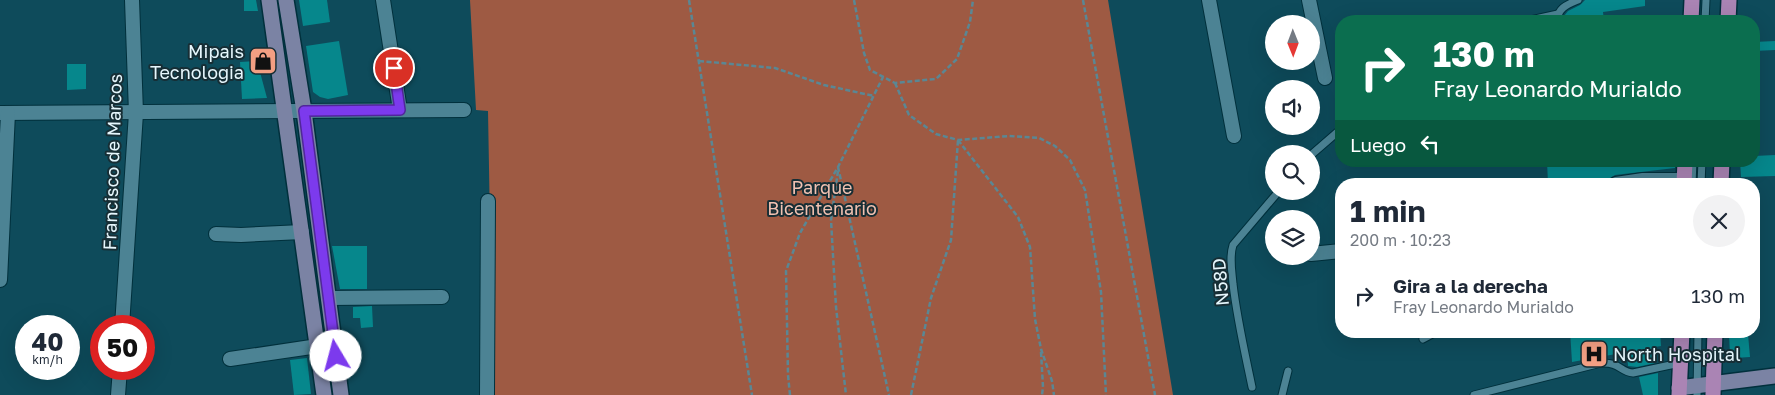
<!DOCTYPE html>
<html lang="es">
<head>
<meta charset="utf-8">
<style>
	:root { --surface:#fff; --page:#f2f2f3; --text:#1f2937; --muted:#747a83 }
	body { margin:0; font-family:"Golos Text",sans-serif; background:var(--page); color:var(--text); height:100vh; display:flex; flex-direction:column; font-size:19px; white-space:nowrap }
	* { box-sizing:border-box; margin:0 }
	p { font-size:16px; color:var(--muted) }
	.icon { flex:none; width:28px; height:28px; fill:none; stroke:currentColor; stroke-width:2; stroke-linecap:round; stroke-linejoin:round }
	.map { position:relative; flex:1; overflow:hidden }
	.panel { position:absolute; left:1335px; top:178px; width:425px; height:160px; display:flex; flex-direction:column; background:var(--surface); border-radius:20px; box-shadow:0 5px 20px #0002 }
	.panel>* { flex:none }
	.top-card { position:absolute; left:1335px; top:15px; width:425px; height:152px; border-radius:20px; box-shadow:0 5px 20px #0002; background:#0b6e4f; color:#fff; overflow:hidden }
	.needle { width:32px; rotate:179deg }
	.tools { position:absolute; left:1265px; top:15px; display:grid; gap:10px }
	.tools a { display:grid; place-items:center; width:55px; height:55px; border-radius:50%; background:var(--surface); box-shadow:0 5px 20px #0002; font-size:25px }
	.speed { position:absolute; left:15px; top:315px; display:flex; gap:10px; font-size:25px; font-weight:700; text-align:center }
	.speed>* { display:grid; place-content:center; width:65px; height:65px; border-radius:50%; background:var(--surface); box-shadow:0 5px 20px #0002; line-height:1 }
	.speed small { font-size:12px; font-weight:400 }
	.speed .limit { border:8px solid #d22; background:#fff; color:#111 }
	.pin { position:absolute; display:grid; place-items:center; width:42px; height:42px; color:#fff; margin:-21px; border:2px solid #fff; border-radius:50%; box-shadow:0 1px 5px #0007 }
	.me { position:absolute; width:55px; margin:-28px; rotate:352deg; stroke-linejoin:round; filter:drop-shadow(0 0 4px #0008) }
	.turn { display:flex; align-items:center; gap:18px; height:105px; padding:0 15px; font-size:22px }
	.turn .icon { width:65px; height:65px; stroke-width:2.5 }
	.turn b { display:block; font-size:35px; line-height:42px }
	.then { display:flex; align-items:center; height:48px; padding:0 15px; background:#0003; gap:10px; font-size:19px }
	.round { display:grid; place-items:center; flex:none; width:52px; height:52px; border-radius:26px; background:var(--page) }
	.head { display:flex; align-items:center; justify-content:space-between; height:85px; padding:0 15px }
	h1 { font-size:30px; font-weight:700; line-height:38px }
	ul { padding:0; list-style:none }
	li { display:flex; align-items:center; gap:15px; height:65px; padding:0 15px }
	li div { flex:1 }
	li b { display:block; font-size:19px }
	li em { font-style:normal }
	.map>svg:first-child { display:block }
	.green { fill:#9e5a43 }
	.building { fill:#06878c }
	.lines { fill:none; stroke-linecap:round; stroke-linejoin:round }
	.service-casing { stroke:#01303c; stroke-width:9 }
	.minor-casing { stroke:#01303c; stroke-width:16 }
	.secondary-casing { stroke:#01303c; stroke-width:18 }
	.primary-casing { stroke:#01303c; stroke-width:18 }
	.path { stroke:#5a8794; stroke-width:2.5; stroke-dasharray:5 2.5; stroke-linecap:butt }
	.service { stroke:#4c8394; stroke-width:7 }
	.minor { stroke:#4c8394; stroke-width:14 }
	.secondary { stroke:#7b83a4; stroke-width:15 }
	.primary { stroke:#aa84b4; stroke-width:15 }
	.route-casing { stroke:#51269a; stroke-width:12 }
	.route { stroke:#7c3aed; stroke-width:9 }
	.labels { text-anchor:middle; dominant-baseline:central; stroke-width:4; stroke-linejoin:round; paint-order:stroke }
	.poi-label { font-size:18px; fill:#e6f7fd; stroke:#172e35; text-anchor:end }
	.street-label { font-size:18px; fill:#e6f7fd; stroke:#172e35 }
	.park-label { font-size:18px; fill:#f1c1b1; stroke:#172e35 }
</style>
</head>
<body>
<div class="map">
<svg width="1775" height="395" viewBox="0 0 1775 395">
	<rect width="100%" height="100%" fill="#0e4b5b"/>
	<path class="green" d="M470,0H1108L1173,395H493L488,111L476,110Z"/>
	<g class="building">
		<path d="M244,0H256L258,11H244Z"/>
		<path d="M299,0H327L330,22L303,26Z"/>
		<path d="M1585,0H1645V6L1603,12L1604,21H1562L1564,16L1568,11L1580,5Z"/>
		<path d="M339,41L348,95L328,99L320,97L313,92L306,46Z"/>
		<path d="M1775,41V50L1754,51V42Z"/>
		<path d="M257,61L267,98L242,99L240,62Z"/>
		<path d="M67,64H86V89L67,90Z"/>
		<path d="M1775,155V176L1741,177L1740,161H1754V156Z"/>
		<path d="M1547,161H1676L1675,168L1615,175L1610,178L1575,184H1548Z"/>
		<path d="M332,246H367V289H340Z"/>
		<path d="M372,306L373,327L361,328L360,318H353V307Z"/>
		<path d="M1570,331H1660L1661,346L1655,347V363L1637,367L1628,366L1627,352L1572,362Z"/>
		<path d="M1748,334L1750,357L1735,358L1730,355L1729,335Z"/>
		<path d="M307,358L311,394L294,395L290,360Z"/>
		<path d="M1658,373V395H1643L1639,377Z"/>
	</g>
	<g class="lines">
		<g class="service-casing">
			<g id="service">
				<path d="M1526,21L1558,14"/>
				<path d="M1557,21C1558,8 1566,5 1578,0"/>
				<path d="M1705,21L1706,0"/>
				<path d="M1311,155L1341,129"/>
				<path d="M1692,184L1693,161"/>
				<path d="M1701,184L1702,161"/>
				<path d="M1423,339L1438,331"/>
				<path d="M1252,387C1245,353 1237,319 1233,284C1232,271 1229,258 1233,245L1279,191"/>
				<path d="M1282,395L1288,371"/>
				<path d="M1474,395L1601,363C1620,362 1620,372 1633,373L1680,363"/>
				<path d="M1697,395L1698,331"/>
			</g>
		</g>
		<g class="minor-casing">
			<g id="minor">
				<path d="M383,0L400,110"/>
				<path d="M1209,0L1234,136"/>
				<path d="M1309,0L1325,78"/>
				<path d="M0,113L464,110"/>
				<path d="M1616,184L1643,180H1684"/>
				<path d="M216,234L241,235L302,232"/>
				<path d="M1311,254L1341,251"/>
				<path d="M0,280L8,113"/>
				<path d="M328,298L442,297"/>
				<path d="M122,326L136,113L132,0"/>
				<path d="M230,359L318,346"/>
				<path d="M118,395L120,369"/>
				<path d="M487,395L488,201"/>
			</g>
		</g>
		<g class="secondary-casing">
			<g id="secondary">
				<path d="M269,0L324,395"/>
				<path d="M286,0L304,111L341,395"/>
				<path d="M1679,388L1775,376"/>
			</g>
		</g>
		<g class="primary-casing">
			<g id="primary">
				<path d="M1691,21L1692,0"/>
				<path d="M1728,21L1729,0"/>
				<path d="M1684,184L1685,161"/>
				<path d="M1721,184L1722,161"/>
				<path d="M1679,395L1682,331"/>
				<path d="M1713,395L1715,331"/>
			</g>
		</g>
		<g class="path">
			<path d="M689,0L752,395"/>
			<path d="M854,0L864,53L870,70L895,83L936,79L957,59L970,22L973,0"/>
			<path d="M1083,0L1155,395"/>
			<path d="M699,61L775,68L824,85L874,96"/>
			<path d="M895,83L909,115L936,134L958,140L1009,136L1039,138L1055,146L1070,160L1085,190L1101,292L1106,395"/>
			<path d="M958,140L1018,217L1030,247L1035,319L1041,349L1052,381L1054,395"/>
			<path d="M838,167L889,395"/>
			<path d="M838,171L831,220L836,307L846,395"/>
			<path d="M1041,352L1043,387L1042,395"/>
			<path d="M790,395L788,375L786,271L800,233L838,167L883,77"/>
			<path d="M911,395L931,298L951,240L958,140"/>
		</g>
		<use href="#service" class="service"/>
		<use href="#minor" class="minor"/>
		<use href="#secondary" class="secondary"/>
		<use href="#primary" class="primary"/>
	</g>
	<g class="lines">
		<g class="route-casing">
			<path id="route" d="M336,356L304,111L400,110L394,68"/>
		</g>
		<use href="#route" class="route"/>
	</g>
	<defs>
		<g id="shop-square" transform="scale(1.4375)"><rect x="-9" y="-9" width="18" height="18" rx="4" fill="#f39f83" stroke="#172e35"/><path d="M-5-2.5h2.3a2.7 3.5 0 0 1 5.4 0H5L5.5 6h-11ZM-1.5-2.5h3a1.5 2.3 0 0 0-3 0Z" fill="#111"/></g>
		<g id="hospital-square" transform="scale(1.4375)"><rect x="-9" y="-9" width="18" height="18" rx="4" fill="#f39f83" stroke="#172e35"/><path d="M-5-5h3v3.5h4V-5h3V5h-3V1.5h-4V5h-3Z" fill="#111"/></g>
	</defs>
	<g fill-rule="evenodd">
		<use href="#shop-square" x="263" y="61"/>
		<use href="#hospital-square" x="1594" y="354"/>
	</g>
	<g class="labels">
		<g class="poi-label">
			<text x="244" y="51">Mipais<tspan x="244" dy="21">Tecnologia</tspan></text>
			<text x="1613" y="354" text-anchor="start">North Hospital</text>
		</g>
		<g class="street-label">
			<text transform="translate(112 162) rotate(-88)">Francisco de Marcos</text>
			<text transform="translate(1220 282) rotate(-95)">N58D</text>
		</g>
		<g class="park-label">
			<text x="822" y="187">Parque<tspan x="822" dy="21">Bicentenario</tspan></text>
		</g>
	</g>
</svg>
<div class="tools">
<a><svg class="needle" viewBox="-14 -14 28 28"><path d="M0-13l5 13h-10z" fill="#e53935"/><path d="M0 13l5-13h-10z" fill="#747a83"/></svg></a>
<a><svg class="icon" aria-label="sound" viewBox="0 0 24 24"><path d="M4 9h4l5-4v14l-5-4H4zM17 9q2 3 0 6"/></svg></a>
<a><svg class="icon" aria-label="search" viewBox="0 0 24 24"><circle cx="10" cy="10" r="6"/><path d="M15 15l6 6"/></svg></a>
<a><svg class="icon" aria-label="layers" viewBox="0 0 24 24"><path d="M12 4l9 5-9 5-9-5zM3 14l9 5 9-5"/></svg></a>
</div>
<div class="speed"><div>40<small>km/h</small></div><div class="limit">50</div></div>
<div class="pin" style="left:394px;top:68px;background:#d93025"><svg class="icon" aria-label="arrive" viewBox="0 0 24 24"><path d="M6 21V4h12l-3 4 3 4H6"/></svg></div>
<svg class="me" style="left:336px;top:356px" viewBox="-20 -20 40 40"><circle r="19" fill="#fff"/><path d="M0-13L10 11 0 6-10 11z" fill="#7c3aed"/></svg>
<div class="top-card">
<div class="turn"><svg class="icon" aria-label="right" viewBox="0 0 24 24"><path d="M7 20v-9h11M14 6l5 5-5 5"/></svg><div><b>130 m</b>Fray Leonardo Murialdo</div></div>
<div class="then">Luego<svg class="icon" aria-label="left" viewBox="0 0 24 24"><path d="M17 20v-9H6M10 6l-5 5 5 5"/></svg></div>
</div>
<section class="panel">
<div class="head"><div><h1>1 min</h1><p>200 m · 10:23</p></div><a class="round"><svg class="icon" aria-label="close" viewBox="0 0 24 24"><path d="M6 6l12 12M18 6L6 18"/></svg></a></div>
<ul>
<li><svg class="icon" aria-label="right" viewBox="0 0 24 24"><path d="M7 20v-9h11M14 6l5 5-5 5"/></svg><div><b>Gira a la derecha</b><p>Fray Leonardo Murialdo</p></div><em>130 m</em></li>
</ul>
</section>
</div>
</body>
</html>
